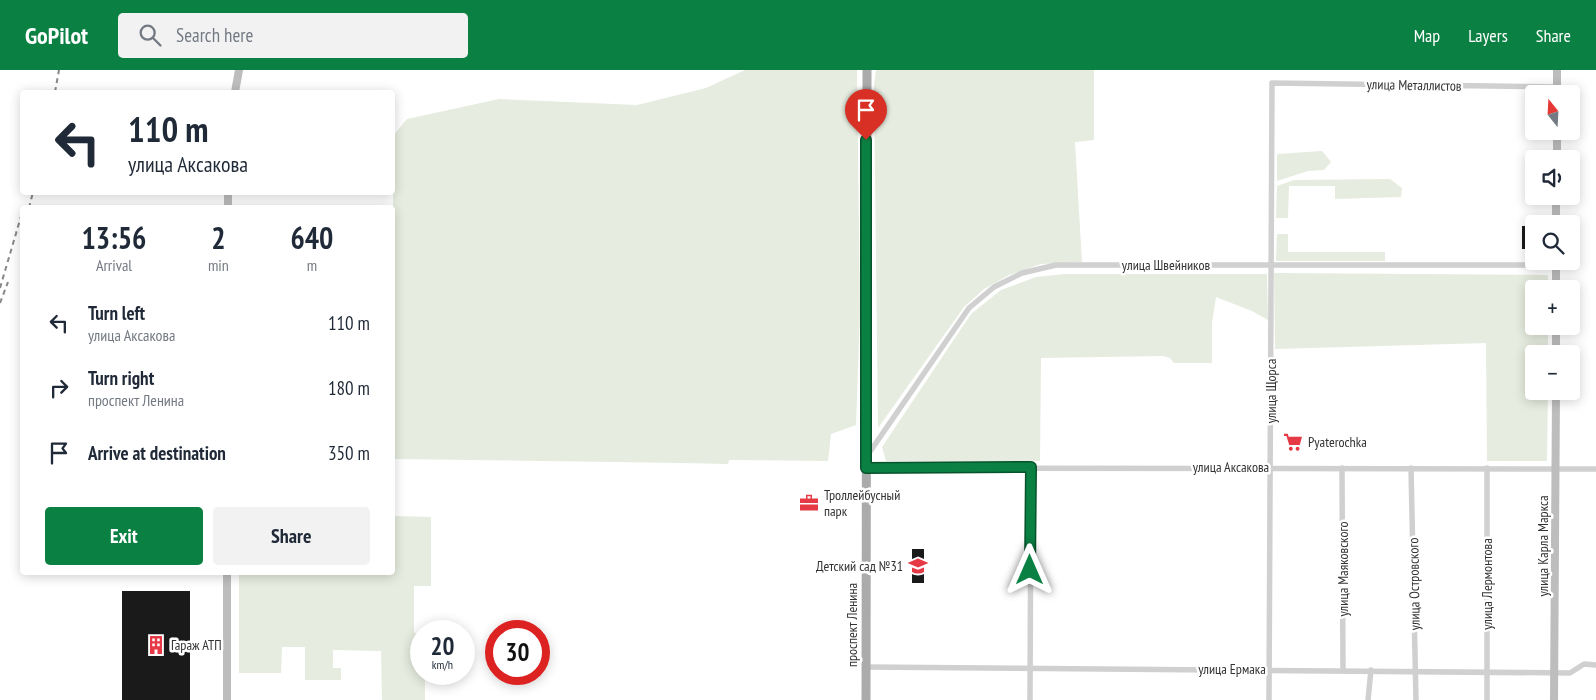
<!DOCTYPE html>
<html lang="en">
<head>
<meta charset="utf-8">
<style>
	:root { --surface:#fff; --page:#f2f2f3; --text:#1f2937; --muted:#747a83; --accent:#0b8043 }
	body { margin:0; font-family:"PT Sans Narrow",sans-serif; background:var(--page); color:var(--text); height:100vh; display:flex; flex-direction:column; font-size:19px; white-space:nowrap }
	* { box-sizing:border-box; margin:0 }
	p { font-size:16px; color:var(--muted) }
	.icon { flex:none; width:28px; height:28px; fill:none; stroke:currentColor; stroke-width:2; stroke-linecap:round; stroke-linejoin:round }
	.map { position:relative; flex:1; overflow:hidden }
	.details { position:absolute; left:20px; top:135px; width:375px; height:370px; display:flex; flex-direction:column; background:var(--surface); border-radius:5px; box-shadow:0 2px 12px #0003 }
	.details>* { flex:none }
	.guide { position:absolute; left:20px; top:20px; width:375px; height:105px; border-radius:5px; box-shadow:0 2px 12px #0003; background:#fff; color:var(--text); overflow:hidden }
	.needle { width:32px; rotate:342deg }
	.fabs { position:absolute; left:1525px; top:15px; display:grid; gap:10px }
	.fabs a { display:grid; place-items:center; width:55px; height:55px; border-radius:5px; background:var(--surface); box-shadow:0 2px 12px #0003; font-size:25px }
	.speed { position:absolute; left:410px; top:550px; display:flex; gap:10px; font-size:25px; font-weight:700; text-align:center }
	.speed>* { display:grid; place-content:center; width:65px; height:65px; border-radius:50%; background:var(--surface); box-shadow:0 2px 12px #0003; line-height:1 }
	.speed small { font-size:12px; font-weight:400 }
	.speed .limit { border:8px solid #d22; background:#fff; color:#111 }
	.pin { position:absolute; display:grid; place-items:center; width:42px; height:42px; color:#fff; margin:-51px -21px; border-radius:50% 50% 50% 0; rotate:-45deg; box-shadow:0 0 5px #0007 }
	.pin .icon { rotate:45deg }
	.me { position:absolute; width:55px; margin:-28px; rotate:0deg; stroke-linejoin:round; filter:drop-shadow(0 0 4px #0008) }
	.turn { display:flex; align-items:center; gap:18px; height:105px; padding:0 25px; font-size:22px }
	.turn .icon { width:65px; height:65px; stroke-width:2.5 }
	.turn b { display:block; font-size:35px; line-height:42px }
	.eta { display:flex; justify-content:space-evenly; align-items:center; height:85px; text-align:center }
	.eta b { font-size:30px; font-weight:700; line-height:35px }
	.button { display:flex; gap:10px; margin-top:auto; padding:10px 25px }
	.button a { flex:1; height:58px; border-radius:5px; background:var(--accent); color:#fff; font-size:20px; font-weight:700; line-height:58px; text-align:center }
	.button a+a { background:var(--page); color:var(--text) }
	ul { padding:0; list-style:none }
	li { display:flex; align-items:center; gap:15px; height:65px; padding:0 25px }
	li div { flex:1 }
	li b { display:block; font-size:19px }
	li em { font-style:normal }
	header { display:flex; align-items:center; gap:30px; box-sizing:border-box; height:70px; padding:0 25px; background:var(--accent); color:#fff }
	header strong { font-size:24px }
	nav { display:flex; gap:28px; margin-inline-start:auto; font-size:18px }
	.search { width:350px; height:45px; background:var(--page); display:flex; align-items:center; gap:12px; box-sizing:border-box; padding:0 18px; border-radius:5px; color:var(--muted); font-size:19px }
	.map>svg:first-child { display:block }
	.green { fill:#e6ecdf }
	.building { fill:#1a1a1a }
	.lines { fill:none; stroke-linecap:round; stroke-linejoin:round }
	.street { stroke:#d0d0d0; stroke-width:5.5 }
	.secondary { stroke:#bdbdbd; stroke-width:8 }
	.primary { stroke:#ababab; stroke-width:9 }
	.rail { stroke:#888; stroke-width:2; stroke-dasharray:5 4; stroke-linecap:butt }
	.route-casing { stroke:#07532c; stroke-width:12 }
	.route { stroke:#0b8043; stroke-width:9 }
	.labels { text-anchor:middle; dominant-baseline:central; stroke-width:5; stroke-linejoin:round; paint-order:stroke }
	.street-label { font-size:14px; fill:#333; stroke:#fff }
	.poi-label { font-size:14px; fill:#333; stroke:#fff; text-anchor:start }
</style>
</head>
<body>
<header>
<strong>GoPilot</strong>
<div class="search"><svg class="icon" aria-label="search" viewBox="0 0 24 24"><circle cx="10" cy="10" r="6"/><path d="M15 15l6 6"/></svg>Search here</div>
<nav><a>Map</a><a>Layers</a><a>Share</a></nav>
</header>
<div class="map">
<svg width="1596" height="630" viewBox="0 0 1596 630">
	<rect width="100%" height="100%" fill="#fff"/>
	<g class="green">
		<path d="M745,0H857L860,242L856,355L831,364L828,391L729,390L728,394L683,393L393,389V66L407,49L499,29L637,35L706,18Z"/>
		<path d="M876,0H1094V70L1075,72L1082,192L1041,194L1009,205L984,219L964,237L878,358L874,16Z"/>
		<path d="M1322,81L1331,92L1324,100L1308,101L1277,111V84Z"/>
		<path d="M1390,109L1402,118L1401,127L1335,129V116H1289L1288,148H1276L1277,116L1294,110Z"/>
		<path d="M1277,164H1288V182H1385V191H1276Z"/>
		<path d="M1274,203L1548,205V219H1534V256H1548V284H1534V321H1548L1547,391H1487L1486,273L1275,279Z"/>
		<path d="M1064,204H1267L1268,250L1252,241L1216,227L1212,253V293H1174L1170,288L1163,286L1041,288L1040,391H886L882,377L971,244L1001,220L1036,207Z"/>
		<path d="M393,446L431,447V516H414V563H421V604H425V630H382L381,581L333,580V598H341V610H305V577H282L281,603H239V503L392,502Z"/>
	</g>
	<g class="building">
		<rect x="1522" y="156" width="12" height="23"/>
		<rect x="912" y="479" width="12" height="34"/>
		<rect x="122" y="521" width="68" height="109"/>
	</g>
	<g class="lines">
		<g class="street">
			<path d="M867,386L969,238L994,217L1022,203L1056,195H1556"/>
			<path d="M866,398L1596,399"/>
			<path d="M1342,398L1343,600"/>
			<path d="M1411,398L1416,630"/>
			<path d="M866,597L1570,603L1584,594L1596,595"/>
			<path d="M1030,630L1031,397"/>
			<path d="M1269,630L1272,13L1557,17"/>
			<path d="M1368,630L1371,600"/>
			<path d="M1487,630V398"/>
		</g>
		<g class="secondary">
			<path d="M235,22L239,0"/>
			<path d="M1557,24V0"/>
			<path d="M1557,89V61"/>
			<path d="M228,138V122"/>
			<path d="M1556,154V126"/>
			<path d="M1556,219V191"/>
			<path d="M1556,284V256"/>
			<path d="M227,630V502"/>
			<path d="M1554,630L1556,321"/>
		</g>
		<path class="primary" d="M866,630L867,0"/>
		<g class="rail">
			<path d="M55,22L59,0"/>
			<path d="M29,138L33,122"/>
			<path d="M0,218L22,143"/>
			<path d="M0,233L8,212"/>
		</g>
	</g>
	<g class="lines">
		<g class="route-casing">
			<path id="route" d="M866,70V398L1031,397L1030,500"/>
		</g>
		<use href="#route" class="route"/>
	</g>
	<defs>
		<g id="supermarket-bare" transform="scale(1.5)"><path d="M-6-5.5h2.5l.6 2H6L4.5 2H-2.5L-4.4-4H-6ZM-1.5 3.2a1.3 1.3 0 1 0 .1 0ZM3 3.2a1.3 1.3 0 1 0 .1 0Z" fill="#e63946" stroke="#fff" stroke-width="2.5" paint-order="stroke"/></g>
		<g id="office-bare" transform="scale(1.5)"><path d="M-6-3h4V-5.5h4V-3h4V5H-6ZM-1-4.5V-3h2v-1.5ZM-6 0V1H6V0Z" fill="#e63946" stroke="#fff" stroke-width="2.5" paint-order="stroke"/></g>
		<g id="school-bare" transform="scale(1.5)"><path d="M0-5L7-2L0 1L-7-2ZM-4 1L0 2.5L4 1V4Q0 6-4 4Z" fill="#e63946" stroke="#fff" stroke-width="2.5" paint-order="stroke"/></g>
		<g id="building-bare" transform="scale(1.5)"><path d="M-4-6H4V6H1V3H-1V6H-4ZM-2.5-4.3h1.7v1.8h-1.7ZM.8-4.3h1.7v1.8H.8ZM-2.5-1h1.7V.8h-1.7ZM.8-1h1.7V.8H.8Z" fill="#e63946" stroke="#fff" stroke-width="2.5" paint-order="stroke"/></g>
	</defs>
	<g fill-rule="evenodd">
		<use href="#supermarket-bare" x="1293" y="372"/>
		<use href="#office-bare" x="809" y="433"/>
		<use href="#school-bare" x="918" y="496"/>
		<use href="#building-bare" x="156" y="575"/>
	</g>
	<g class="labels">
		<g class="street-label">
			<text transform="translate(1414 15) rotate(1)">улица Металлистов</text>
			<text x="1166" y="195">улица Швейников</text>
			<text transform="translate(1271 321) rotate(-90)">улица Щорса</text>
			<text x="1231" y="397">улица Аксакова</text>
			<text transform="translate(1543 476) rotate(-90)">улица Карла Маркса</text>
			<text transform="translate(1343 499) rotate(-90)">улица Маяковского</text>
			<text transform="translate(1414 514) rotate(-91)">улица Островского</text>
			<text transform="translate(1487 514) rotate(-90)">улица Лермонтова</text>
			<text transform="translate(852 555) rotate(-90)">проспект Ленина</text>
			<text x="1232" y="599">улица Ермака</text>
		</g>
		<g class="poi-label">
			<text x="1308" y="372">Pyaterochka</text>
			<text x="824" y="425">Троллейбусный<tspan x="824" dy="16">парк</tspan></text>
			<text x="903" y="496" text-anchor="end">Детский сад №31</text>
			<text x="171" y="575">Гараж АТП</text>
		</g>
	</g>
</svg>
<div class="fabs">
<a><svg class="needle" viewBox="-14 -14 28 28"><path d="M0-13l5 13h-10z" fill="#e53935"/><path d="M0 13l5-13h-10z" fill="#747a83"/></svg></a>
<a><svg class="icon" aria-label="sound" viewBox="0 0 24 24"><path d="M4 9h4l5-4v14l-5-4H4zM17 9q2 3 0 6"/></svg></a>
<a><svg class="icon" aria-label="search" viewBox="0 0 24 24"><circle cx="10" cy="10" r="6"/><path d="M15 15l6 6"/></svg></a>
<a>+</a>
<a>−</a>
</div>
<div class="speed"><div>20<small>km/h</small></div><div class="limit">30</div></div>
<div class="pin" style="left:866px;top:70px;background:#d93025"><svg class="icon" aria-label="arrive" viewBox="0 0 24 24"><path d="M6 21V4h12l-3 4 3 4H6"/></svg></div>
<svg class="me" style="left:1030px;top:500px" viewBox="-20 -20 40 40"><path d="M0-17L14 15 0 8-14 15z" fill="#0b8043" stroke="#fff" stroke-width="4"/></svg>
<div class="guide">
<div class="turn"><svg class="icon" aria-label="left" viewBox="0 0 24 24"><path d="M17 20v-9H6M10 6l-5 5 5 5"/></svg><div><b>110 m</b>улица Аксакова</div></div>
</div>
<section class="details">
<div class="eta">
<div><b>13:56</b><p>Arrival</p></div>
<div><b>2</b><p>min</p></div>
<div><b>640</b><p>m</p></div>
</div>
<ul>
<li><svg class="icon" aria-label="left" viewBox="0 0 24 24"><path d="M17 20v-9H6M10 6l-5 5 5 5"/></svg><div><b>Turn left</b><p>улица Аксакова</p></div><em>110 m</em></li>
<li><svg class="icon" aria-label="right" viewBox="0 0 24 24"><path d="M7 20v-9h11M14 6l5 5-5 5"/></svg><div><b>Turn right</b><p>проспект Ленина</p></div><em>180 m</em></li>
<li><svg class="icon" aria-label="arrive" viewBox="0 0 24 24"><path d="M6 21V4h12l-3 4 3 4H6"/></svg><div><b>Arrive at destination</b></div><em>350 m</em></li>
</ul>
<div class="button"><a>Exit</a><a>Share</a></div>
</section>
</div>
</body>
</html>
